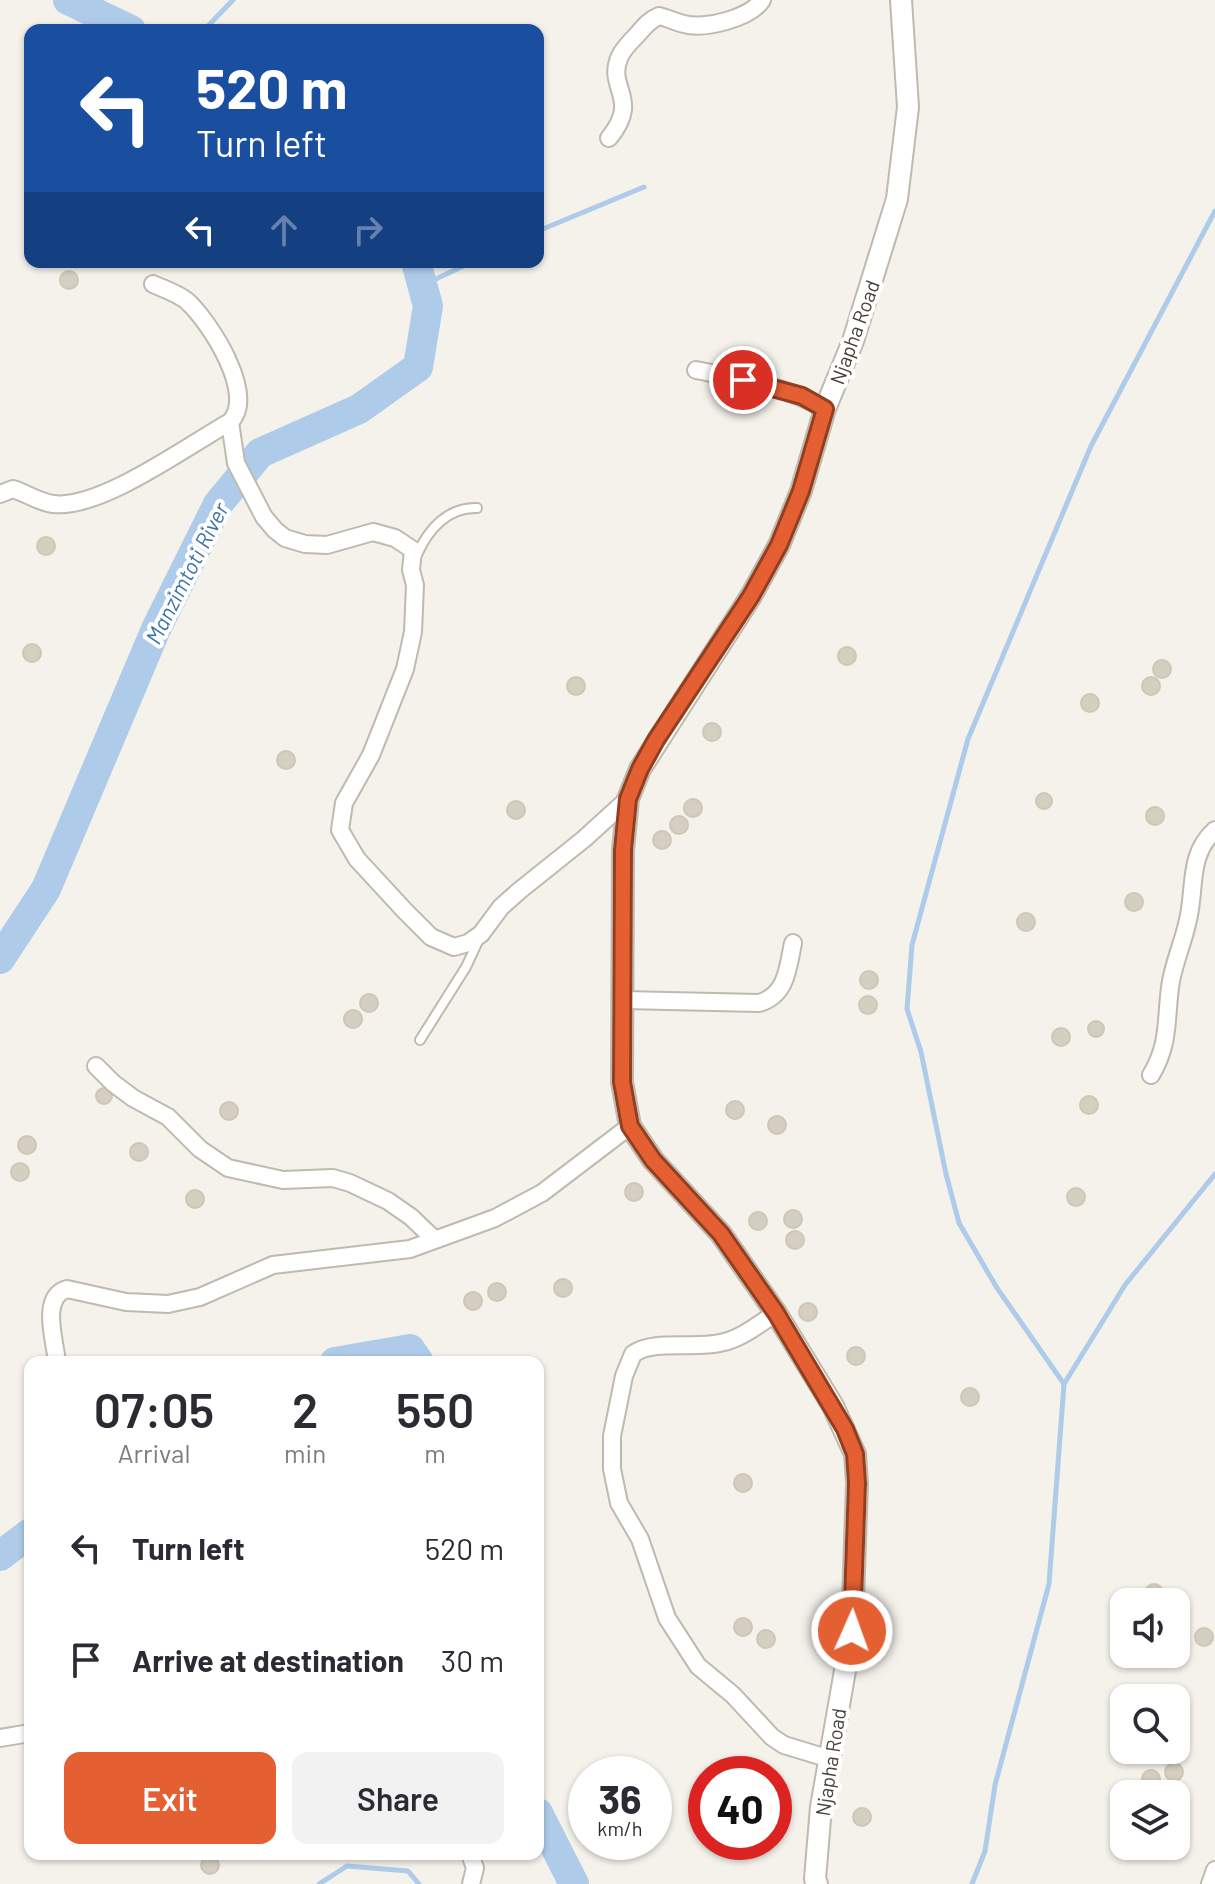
<!DOCTYPE html>
<html lang="en">
<head>
<meta charset="utf-8">
<style>
	:root { --surface:#fff; --page:#f2f2f3; --text:#2b2b33; --muted:#7c7c81; --accent:#e45f31 }
	body { margin:0; font-family:Barlow,sans-serif; background:var(--page); color:var(--text); height:100vh; display:flex; flex-direction:column; font-size:30px; white-space:nowrap }
	* { box-sizing:border-box; margin:0 }
	p { font-size:26px; color:var(--muted) }
	.icon { flex:none; width:44px; height:44px; fill:none; stroke:currentColor; stroke-width:2; stroke-linecap:round; stroke-linejoin:round }
	.map { position:relative; flex:1; overflow:hidden }
	.side { position:absolute; left:24px; top:1356px; width:520px; height:504px; display:flex; flex-direction:column; background:var(--surface); border-radius:16px; box-shadow:0 2px 6px #0004 }
	.side>* { flex:none }
	.banner { position:absolute; left:24px; top:24px; width:520px; height:244px; border-radius:16px; box-shadow:0 2px 6px #0004; background:#1a4fa0; color:#fff; overflow:hidden }
	.tools { position:absolute; left:1110px; top:1588px; display:grid; gap:16px }
	.tools a { display:grid; place-items:center; width:80px; height:80px; border-radius:16px; background:var(--surface); box-shadow:0 2px 6px #0004; font-size:40px }
	.speed { position:absolute; left:568px; top:1756px; display:flex; gap:16px; font-size:40px; font-weight:700; text-align:center }
	.speed>* { display:grid; place-content:center; width:104px; height:104px; border-radius:50%; background:var(--surface); box-shadow:0 2px 6px #0004; line-height:1 }
	.speed small { font-size:20px; font-weight:400 }
	.speed .limit { border:12px solid #d22; background:#fff; color:#111 }
	.pin { position:absolute; display:grid; place-items:center; width:68px; height:68px; color:#fff; margin:-34px; border:4px solid #fff; border-radius:50%; box-shadow:0 2px 8px #0007 }
	.me { position:absolute; width:88px; margin:-44px; rotate:2deg; stroke-linejoin:round; filter:drop-shadow(0 0 6px #0008) }
	.turn { display:flex; align-items:center; gap:28px; height:168px; padding:0 40px; font-size:36px }
	.turn .icon { width:104px; height:104px; stroke-width:2.5 }
	.turn b { display:block; font-size:56px; line-height:68px }
	.lanes { display:flex; align-items:center; height:76px; padding:0 40px; background:#0003; justify-content:center; gap:40px; direction:ltr }
	.lanes .off { opacity:.35 }
	.eta { display:flex; justify-content:space-evenly; align-items:center; height:136px; text-align:center }
	.eta b { font-size:48px; font-weight:600; line-height:56px }
	.button { display:flex; gap:16px; margin-top:auto; padding:16px 40px }
	.button a { flex:1; height:92px; border-radius:16px; background:var(--accent); color:#fff; font-size:32px; font-weight:600; line-height:92px; text-align:center }
	.button a+a { background:var(--page); color:var(--text) }
	ul { padding:0; list-style:none }
	li { display:flex; align-items:center; gap:24px; height:112px; padding:0 40px }
	li div { flex:1 }
	li b { display:block; font-size:30px }
	li em { font-style:normal }
	.map>svg:first-child { display:block }
	.lines { fill:none; stroke-linecap:round; stroke-linejoin:round }
	.stream { stroke:#aecbe9; stroke-width:5 }
	.river { stroke:#aecbe9; stroke-width:30 }
	.building { fill:#d4cfc1; stroke:#cec7b5; stroke-width:2 }
	.service-casing { stroke:#bebaae; stroke-width:12 }
	.minor-casing { stroke:#bebaae; stroke-width:20 }
	.tertiary-casing { stroke:#bebaae; stroke-width:24 }
	.service { stroke:#fff; stroke-width:8 }
	.minor { stroke:#fff; stroke-width:16 }
	.tertiary { stroke:#fff; stroke-width:20 }
	.route-casing { stroke:#943e20; stroke-width:20 }
	.route { stroke:#e45f31; stroke-width:14 }
	.labels { text-anchor:middle; dominant-baseline:central; stroke-width:8; stroke-linejoin:round; paint-order:stroke }
	.street-label { font-size:20px; fill:#474339; stroke:#fff }
	.water-label { font-size:22px; font-style:italic; fill:#3d70a8; stroke:#fff }
</style>
</head>
<body>
<div class="map">
<svg width="1215" height="1884" viewBox="0 0 1215 1884">
	<rect width="100%" height="100%" fill="#f4f2eb"/>
	<g class="lines">
		<g class="stream">
			<path d="M204,30L233,0"/>
			<path d="M538,231L644,187"/>
			<path d="M423,285L472,262"/>
			<path d="M1064,1384L1125,1285L1215,1174"/>
			<path d="M319,1884L347,1866L408,1871L419,1884"/>
			<path d="M972,1884L985,1851L995,1785L1049,1584L1064,1384L997,1288L959,1223L946,1174L921,1052L907,1009L912,945L968,739L1091,446L1215,211"/>
		</g>
		<g class="river">
			<path d="M68,0L131,30"/>
			<path d="M0,959L46,889L156,629L218,504L260,453L359,409L418,367L428,306L416,262"/>
			<path d="M335,1362L410,1349L419,1362"/>
			<path d="M0,1556L30,1533"/>
			<path d="M538,1813L574,1884"/>
		</g>
	</g>
	<g class="building">
		<circle cx="69" cy="280" r="9"/>
		<circle cx="46" cy="546" r="9"/>
		<circle cx="32" cy="653" r="9"/>
		<circle cx="847" cy="656" r="9"/>
		<circle cx="1162" cy="669" r="9"/>
		<circle cx="1151" cy="686" r="9"/>
		<circle cx="576" cy="686" r="9"/>
		<circle cx="1090" cy="703" r="9"/>
		<circle cx="712" cy="732" r="9"/>
		<circle cx="286" cy="760" r="9"/>
		<circle cx="1044" cy="801" r="8"/>
		<circle cx="693" cy="808" r="9"/>
		<circle cx="516" cy="810" r="9"/>
		<circle cx="1155" cy="816" r="9"/>
		<circle cx="679" cy="825" r="9"/>
		<circle cx="662" cy="840" r="9"/>
		<circle cx="1134" cy="902" r="9"/>
		<circle cx="1026" cy="922" r="9"/>
		<circle cx="869" cy="980" r="9"/>
		<circle cx="369" cy="1003" r="9"/>
		<circle cx="868" cy="1005" r="9"/>
		<circle cx="353" cy="1019" r="9"/>
		<circle cx="1096" cy="1029" r="8"/>
		<circle cx="1061" cy="1037" r="9"/>
		<circle cx="104" cy="1096" r="8"/>
		<circle cx="1089" cy="1105" r="9"/>
		<circle cx="735" cy="1110" r="9"/>
		<circle cx="229" cy="1111" r="9"/>
		<circle cx="777" cy="1125" r="9"/>
		<circle cx="27" cy="1145" r="9"/>
		<circle cx="139" cy="1152" r="9"/>
		<circle cx="20" cy="1172" r="9"/>
		<circle cx="634" cy="1192" r="9"/>
		<circle cx="1076" cy="1197" r="9"/>
		<circle cx="195" cy="1199" r="9"/>
		<circle cx="793" cy="1219" r="9"/>
		<circle cx="758" cy="1221" r="9"/>
		<circle cx="795" cy="1240" r="9"/>
		<circle cx="563" cy="1288" r="9"/>
		<circle cx="497" cy="1292" r="9"/>
		<circle cx="473" cy="1301" r="9"/>
		<circle cx="808" cy="1312" r="9"/>
		<circle cx="856" cy="1356" r="9"/>
		<circle cx="970" cy="1397" r="9"/>
		<circle cx="743" cy="1483" r="9"/>
		<circle cx="1154" cy="1593" r="9"/>
		<circle cx="743" cy="1627" r="9"/>
		<circle cx="1204" cy="1637" r="9"/>
		<circle cx="766" cy="1639" r="9"/>
		<circle cx="1174" cy="1772" r="9"/>
		<circle cx="1151" cy="1779" r="9"/>
		<circle cx="862" cy="1817" r="9"/>
		<circle cx="210" cy="1865" r="9"/>
	</g>
	<g class="lines">
		<g class="service-casing">
			<g id="service">
				<path d="M417,555C428,529 448,507 477,508"/>
				<path d="M420,1040L466,967L479,939"/>
			</g>
		</g>
		<g class="minor-casing">
			<g id="minor">
				<path d="M609,138C642,98 605,88 620,56C624,48 630,42 636,36C643,28 649,20 659,16C668,18 675,22 684,24C704,30 751,18 762,0"/>
				<path d="M696,370C741,379 785,386 825,409"/>
				<path d="M230,422L236,463L264,517L275,530L285,538L305,544L327,545L373,532L395,538L413,550L411,570L415,585L413,632L405,669L371,755L344,803L340,830L357,859L405,911L431,937L454,947L468,943L481,934L501,907L519,891L584,839L628,799"/>
				<path d="M0,494L13,489C26,493 38,502 53,504C100,510 187,446 230,422C257,395 210,322 187,301C177,293 164,289 153,284"/>
				<path d="M623,1000L759,1003C787,995 788,967 793,943"/>
				<path d="M96,1066L113,1083L133,1098L168,1117L200,1149L228,1168L283,1180L333,1178L350,1183L388,1201L411,1217L434,1239"/>
				<path d="M1151,1075C1171,1042 1165,1016 1171,981C1175,959 1185,938 1189,915C1195,885 1189,853 1215,830"/>
				<path d="M776,1313C759,1324 741,1339 720,1343C695,1349 653,1339 633,1354L624,1376L612,1436V1469L619,1503L640,1539L667,1618L698,1666L733,1695L772,1737L784,1745L830,1759"/>
				<path d="M57,1362C55,1341 40,1297 67,1289L126,1302L168,1304L200,1297L273,1265L410,1249L495,1218L542,1193L630,1126"/>
				<path d="M0,1738L30,1733"/>
				<path d="M470,1854L475,1868L471,1884"/>
				<path d="M1210,1884L1215,1870"/>
			</g>
		</g>
		<g class="tertiary-casing">
			<path id="tertiary" d="M817,1884L815,1879L821,1807L852,1631L857,1483L855,1454L833,1406L776,1313L721,1234L653,1160L630,1126L622,1082L623,850L628,799L640,769L751,596L779,545L801,491L825,409L853,341L897,199L908,107L901,0"/>
		</g>
		<use href="#service" class="service"/>
		<use href="#minor" class="minor"/>
		<use href="#tertiary" class="tertiary"/>
	</g>
	<g class="lines">
		<g class="route-casing">
			<path id="route" d="M743,380L802,396L825,409L801,491L779,545L751,596L656,740L640,769L628,799L623,850L622,1082L630,1126L653,1160L721,1234L776,1313L845,1429L855,1454L857,1483L852,1631"/>
		</g>
		<use href="#route" class="route"/>
	</g>
	<g class="labels">
		<g class="street-label">
			<text transform="translate(854 332) rotate(-70)">Njapha Road</text>
			<text transform="translate(830 1762) rotate(-81)">Njapha Road</text>
		</g>
		<g class="water-label">
			<text transform="translate(186 573) rotate(-63)">Manzimtoti River</text>
		</g>
	</g>
</svg>
<div class="tools">
<a><svg class="icon" aria-label="sound" viewBox="0 0 24 24"><path d="M4 9h4l5-4v14l-5-4H4zM17 9q2 3 0 6"/></svg></a>
<a><svg class="icon" aria-label="search" viewBox="0 0 24 24"><circle cx="10" cy="10" r="6"/><path d="M15 15l6 6"/></svg></a>
<a><svg class="icon" aria-label="layers" viewBox="0 0 24 24"><path d="M12 4l9 5-9 5-9-5zM3 14l9 5 9-5"/></svg></a>
</div>
<div class="speed"><div>36<small>km/h</small></div><div class="limit">40</div></div>
<div class="pin" style="left:743px;top:380px;background:#d93025"><svg class="icon" aria-label="arrive" viewBox="0 0 24 24"><path d="M6 21V4h12l-3 4 3 4H6"/></svg></div>
<svg class="me" style="left:852px;top:1631px" viewBox="-20 -20 40 40"><circle r="17" fill="#e45f31" stroke="#fff" stroke-width="3"/><path d="M0-11L8 9 0 5-8 9z" fill="#fff"/></svg>
<div class="banner">
<div class="turn"><svg class="icon" aria-label="left" viewBox="0 0 24 24"><path d="M17 20v-9H6M10 6l-5 5 5 5"/></svg><div><b>520 m</b>Turn left</div></div>
<div class="lanes"><svg class="icon" aria-label="left" viewBox="0 0 24 24"><path d="M17 20v-9H6M10 6l-5 5 5 5"/></svg><svg class="icon off" aria-label="ahead" viewBox="0 0 24 24"><path d="M12 20V5M6 11l6-6 6 6"/></svg><svg class="icon off" aria-label="right" viewBox="0 0 24 24"><path d="M7 20v-9h11M14 6l5 5-5 5"/></svg></div>
</div>
<section class="side">
<div class="eta">
<div><b>07:05</b><p>Arrival</p></div>
<div><b>2</b><p>min</p></div>
<div><b>550</b><p>m</p></div>
</div>
<ul>
<li><svg class="icon" aria-label="left" viewBox="0 0 24 24"><path d="M17 20v-9H6M10 6l-5 5 5 5"/></svg><div><b>Turn left</b></div><em>520 m</em></li>
<li><svg class="icon" aria-label="arrive" viewBox="0 0 24 24"><path d="M6 21V4h12l-3 4 3 4H6"/></svg><div><b>Arrive at destination</b></div><em>30 m</em></li>
</ul>
<div class="button"><a>Exit</a><a>Share</a></div>
</section>
</div>
</body>
</html>
